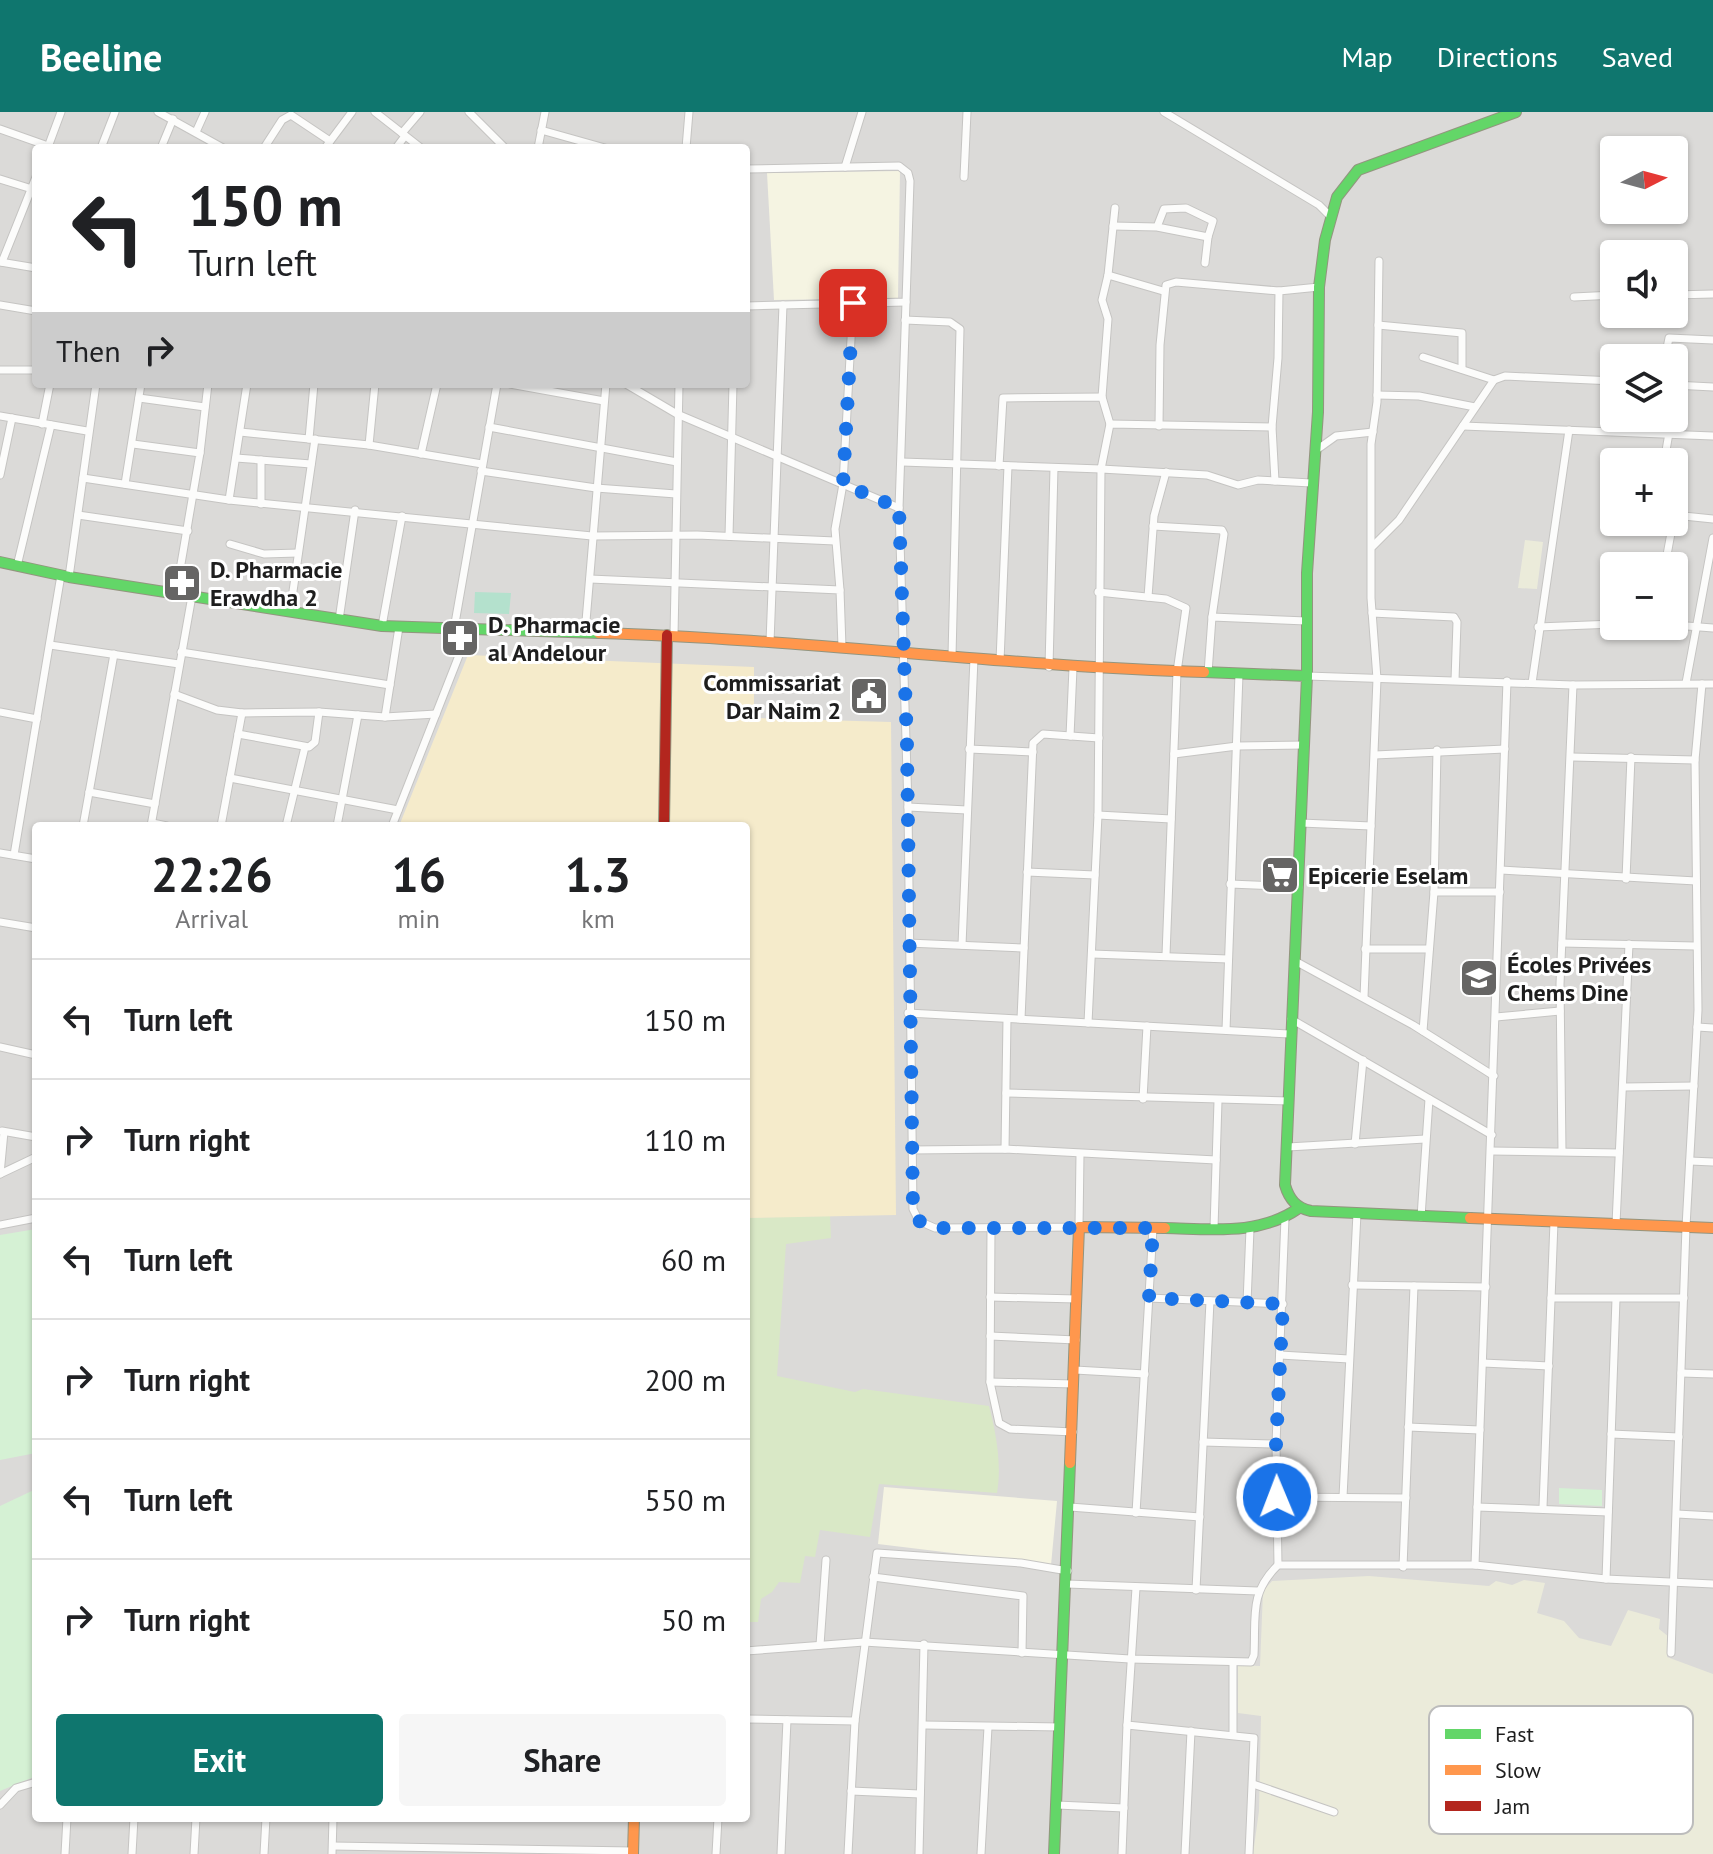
<!DOCTYPE html>
<html lang="en">
<head>
<meta charset="utf-8">
<style>
	:root { --surface:#fff; --page:#f6f6f6; --text:#202124; --muted:#757577; --line:#e0e0e0; --accent:#0f766e }
	body { margin:0; font-family:"PT Sans",sans-serif; background:var(--page); color:var(--text); height:100vh; display:flex; flex-direction:column; font-size:30px; white-space:nowrap }
	* { box-sizing:border-box; margin:0 }
	p { font-size:26px; color:var(--muted) }
	.icon { flex:none; width:44px; height:44px; fill:none; stroke:currentColor; stroke-width:2; stroke-linecap:round; stroke-linejoin:round }
	.map { position:relative; flex:1; overflow:hidden }
	.details { position:absolute; left:32px; top:710px; width:718px; height:1000px; display:flex; flex-direction:column; background:var(--surface); border-radius:8px; box-shadow:0 2px 6px #0004 }
	.details>* { flex:none }
	.banner { position:absolute; left:32px; top:32px; width:718px; height:244px; border-radius:8px; box-shadow:0 2px 6px #0004; background:#fff; color:var(--text); overflow:hidden }
	.needle { width:52px; rotate:84deg }
	.buttons { position:absolute; left:1600px; top:24px; display:grid; gap:16px }
	.buttons a { display:grid; place-items:center; width:88px; height:88px; border-radius:8px; background:var(--surface); box-shadow:0 2px 6px #0004; font-size:40px }
	.pin { position:absolute; display:grid; place-items:center; width:68px; height:68px; color:#fff; margin:-34px; border-radius:16px; box-shadow:0 4px 12px #0006 }
	.me { position:absolute; width:88px; margin:-44px; rotate:359deg; stroke-linejoin:round; filter:drop-shadow(0 0 6px #0008) }
	.turn { display:flex; align-items:center; gap:28px; height:168px; padding:0 24px; font-size:36px }
	.turn .icon { width:104px; height:104px; stroke-width:2.5 }
	.turn b { display:block; font-size:56px; line-height:68px }
	.then { display:flex; align-items:center; height:76px; padding:0 24px; background:#0003; gap:16px; font-size:30px }
	.eta { display:flex; justify-content:space-evenly; align-items:center; height:136px; text-align:center }
	.eta b { font-size:48px; font-weight:700; line-height:56px }
	.primary-button { display:flex; gap:16px; margin-top:auto; padding:16px 24px }
	.primary-button a { flex:1; height:92px; border-radius:8px; background:var(--accent); color:#fff; font-size:32px; font-weight:700; line-height:92px; text-align:center }
	.primary-button a+a { background:var(--page); color:var(--text) }
	ul { padding:0; list-style:none }
	li { display:flex; align-items:center; gap:24px; height:120px; padding:0 24px; border-top:2px solid var(--line) }
	li div { flex:1 }
	li b { display:block; font-size:30px }
	li em { font-style:normal }
	header { display:flex; align-items:center; gap:48px; box-sizing:border-box; height:112px; padding:0 40px; background:var(--accent); color:#fff }
	header strong { font-size:38px }
	nav { display:flex; gap:44px; margin-inline-start:auto; font-size:28px }
	.map>svg:first-child { display:block }
	.residential { fill:#dbdad8; fill-rule:evenodd }
	.education { fill:#f5f4e2 }
	.farmland { fill:#ebebda }
	.grass { fill:#d9e8c6 }
	.sand { fill:#f5ebcb }
	.park { fill:#d5f1d4 }
	.pitch { fill:#b4e1cd }
	.lines { fill:none; stroke-linecap:round; stroke-linejoin:round }
	.street-casing { stroke:#c5c4c2; stroke-width:9 }
	.fast-casing { stroke:#93957f; stroke-width:12 }
	.slow-casing { stroke:#93957f; stroke-width:12 }
	.jam-casing { stroke:#93957f; stroke-width:12 }
	.street { stroke:#fcfcfb; stroke-width:7 }
	.fast { stroke:#63d668; stroke-width:10 }
	.slow { stroke:#ff974d; stroke-width:10 }
	.jam { stroke:#b3261e; stroke-width:10 }
	.route { stroke:#1a73e8; stroke-width:14; stroke-dasharray:0 25.2 }
	.labels { text-anchor:middle; dominant-baseline:central; stroke-width:6; stroke-linejoin:round; paint-order:stroke }
	.poi-label { font-size:24px; font-weight:bold; fill:#1e1e1e; stroke:#fff; text-anchor:start }
	.key { fill:#fff; stroke:#bcbcbc; stroke-width:2 }
	.key-label { font-size:22px; fill:#1e1e1e }
</style>
</head>
<body>
<header>
<strong>Beeline</strong>
<nav><a>Map</a><a>Directions</a><a>Saved</a></nav>
</header>
<div class="map">
<svg width="1713" height="1742" viewBox="0 0 1713 1742">
	<rect width="100%" height="100%" fill="#eceae6"/>
	<path class="residential" d="M0,0H1713V1742H0ZM36,36H746V272H36ZM1614,38H1674V98H1614ZM1614,142H1674V202H1614ZM1614,246H1674V306H1614ZM1614,350H1674V410H1614ZM1614,454H1674V514H1614ZM36,714H746V1706H36Z"/>
	<g class="education">
		<path d="M900,59L898,186L774,188L767,61Z"/>
		<path d="M884,1375L1057,1389L1051,1453L878,1432Z"/>
	</g>
	<g class="farmland">
		<path d="M1525,428L1543,430L1537,477L1518,476Z"/>
		<path d="M1369,1464L1489,1474L1496,1469L1512,1473L1524,1468L1545,1471L1537,1501L1564,1509L1579,1526L1611,1534L1628,1498L1660,1507L1659,1517L1669,1525L1667,1545L1713,1562V1742H1253L1259,1699L1261,1604L1238,1601V1553L1260,1554L1263,1479L1272,1469Z"/>
	</g>
	<path class="grass" d="M830,1104L831,1126L786,1132L777,1264L855,1280L863,1277L989,1294C996,1321 1002,1352 997,1381L879,1372L870,1425L820,1418L815,1445L805,1444L800,1471L779,1470L772,1480L761,1487L758,1510H746V1106Z"/>
	<path class="sand" d="M468,543L754,555V606L891,610L896,1103L746,1106V714H399Z"/>
	<g class="park">
		<path d="M36,1117V1341L0,1348V1123Z"/>
		<path d="M1559,1376L1602,1378V1394L1559,1392Z"/>
		<path d="M36,1377V1664L0,1679V1394Z"/>
	</g>
	<path class="pitch" d="M475,480L511,481L509,502L474,501Z"/>
	<g class="lines">
		<g class="street-casing">
			<g id="street">
				<path d="M158,0L223,36"/>
				<path d="M375,0L421,36"/>
				<path d="M469,0L505,36"/>
				<path d="M1164,0L1319,93L1331,105"/>
				<path d="M0,17L48,34"/>
				<path d="M541,18L605,36"/>
				<path d="M196,20L205,0"/>
				<path d="M402,21L420,0"/>
				<path d="M48,35L61,0"/>
				<path d="M101,36L115,0"/>
				<path d="M161,36L173,7"/>
				<path d="M264,36L282,8L291,3L330,29"/>
				<path d="M325,36L352,0"/>
				<path d="M396,36L405,24"/>
				<path d="M538,36L545,0"/>
				<path d="M686,36L689,0"/>
				<path d="M845,55L862,0"/>
				<path d="M746,57L899,54L908,61L910,69L906,190L746,194"/>
				<path d="M964,65L967,0"/>
				<path d="M0,67L32,77"/>
				<path d="M1113,114L1157,115L1208,125L1213,109L1186,96L1164,97L1157,115"/>
				<path d="M0,150L36,156"/>
				<path d="M2,150L36,65"/>
				<path d="M1205,151L1208,125"/>
				<path d="M1108,163L1115,96"/>
				<path d="M1674,183L1713,182"/>
				<path d="M1574,185L1614,183"/>
				<path d="M906,190L899,396L908,695L913,1097L919,1109L935,1116L1079,1115L1080,1042"/>
				<path d="M0,193L36,199"/>
				<path d="M905,208L950,210L960,217L952,544"/>
				<path d="M1378,213L1462,221V257"/>
				<path d="M1423,245L1494,268"/>
				<path d="M1665,246L1669,226L1713,228"/>
				<path d="M0,258H36"/>
				<path d="M510,272L604,289"/>
				<path d="M626,272L677,302L899,396"/>
				<path d="M1674,273L1713,275"/>
				<path d="M1377,283L1419,284L1475,295"/>
				<path d="M1102,285L1108,207L1102,188L1108,163L1163,179"/>
				<path d="M139,286L205,295"/>
				<path d="M0,304L87,319"/>
				<path d="M42,312L50,272"/>
				<path d="M1159,314L1160,233L1166,173L1176,170L1279,179"/>
				<path d="M1463,314L1713,324"/>
				<path d="M489,315L677,350"/>
				<path d="M240,320L369,333L482,352"/>
				<path d="M309,327L314,272"/>
				<path d="M133,332L200,341L176,481"/>
				<path d="M369,333L375,272"/>
				<path d="M1315,339L1336,324L1373,320"/>
				<path d="M200,341L208,272"/>
				<path d="M421,342L437,272"/>
				<path d="M236,346L311,352"/>
				<path d="M261,348V392"/>
				<path d="M902,350L1101,357L1110,312L1272,315"/>
				<path d="M1664,350L1669,321"/>
				<path d="M999,354L1003,286L1102,285L1110,312"/>
				<path d="M481,359L596,376L676,382"/>
				<path d="M0,363L12,306"/>
				<path d="M83,366L229,388L247,272"/>
				<path d="M1275,369L1272,315L1278,246L1279,179L1319,175"/>
				<path d="M125,372L141,272"/>
				<path d="M229,388L592,424L697,423L835,429"/>
				<path d="M78,403L188,419"/>
				<path d="M1674,403L1713,407"/>
				<path d="M1153,414L1222,418L1224,422L1212,505"/>
				<path d="M729,424L733,272"/>
				<path d="M230,432L264,442L298,441"/>
				<path d="M1373,434L1399,408L1494,268L1505,264L1614,269"/>
				<path d="M17,454L51,313"/>
				<path d="M1665,454L1673,410"/>
				<path d="M69,465L96,272"/>
				<path d="M590,467L840,478L842,535"/>
				<path d="M840,478L835,417L843,372L853,191"/>
				<path d="M1098,480L1166,487L1186,496L1177,560L1166,843"/>
				<path d="M1148,485L1154,404L1166,360"/>
				<path d="M290,500L315,327"/>
				<path d="M1372,501L1454,505L1457,510L1455,568"/>
				<path d="M339,508L355,398"/>
				<path d="M1674,513L1713,516"/>
				<path d="M382,514L402,404"/>
				<path d="M1538,515L1614,512"/>
				<path d="M454,517L497,272"/>
				<path d="M585,521L606,272"/>
				<path d="M674,524L679,272"/>
				<path d="M770,530L783,193"/>
				<path d="M50,533L179,552"/>
				<path d="M181,540L390,573"/>
				<path d="M1000,549L1008,354"/>
				<path d="M1049,555L1054,356"/>
				<path d="M1208,561L1212,505L1306,509"/>
				<path d="M1307,564L1573,573L1713,572"/>
				<path d="M1532,571L1569,318"/>
				<path d="M1686,571L1713,426"/>
				<path d="M174,582L217,598L242,601L319,600L385,605L399,515"/>
				<path d="M0,600L37,607"/>
				<path d="M385,605L436,602"/>
				<path d="M238,622L309,635L315,630L319,600"/>
				<path d="M1070,624L1073,556"/>
				<path d="M969,637L1033,640"/>
				<path d="M1174,642L1237,634L1304,633"/>
				<path d="M1375,643L1505,637"/>
				<path d="M1572,645L1695,648"/>
				<path d="M230,666L398,698"/>
				<path d="M89,680L155,692"/>
				<path d="M908,695L967,698"/>
				<path d="M1098,703L1171,707"/>
				<path d="M152,711L167,714"/>
				<path d="M1301,711L1371,714"/>
				<path d="M83,714L114,542"/>
				<path d="M151,714L192,484"/>
				<path d="M221,714L242,601"/>
				<path d="M286,714L305,635"/>
				<path d="M337,714L358,603"/>
				<path d="M392,714L469,518"/>
				<path d="M0,741L36,747"/>
				<path d="M14,743L61,463"/>
				<path d="M1501,758L1696,769"/>
				<path d="M1027,760L1095,763"/>
				<path d="M1626,767L1631,645"/>
				<path d="M1230,772L1299,775"/>
				<path d="M1434,780H1500"/>
				<path d="M0,810L36,816"/>
				<path d="M908,831L1024,836"/>
				<path d="M1562,831L1695,834"/>
				<path d="M962,833L974,546"/>
				<path d="M1365,837H1429"/>
				<path d="M1092,842L1228,847"/>
				<path d="M1295,849L1413,913L1494,964"/>
				<path d="M1364,885L1377,567L1371,486V332L1377,290L1379,149"/>
				<path d="M908,901L1289,922"/>
				<path d="M1496,905L1560,899"/>
				<path d="M1021,907L1033,631L1043,622L1099,626"/>
				<path d="M1291,907L1492,1023"/>
				<path d="M1088,911L1098,703L1101,357L1207,363L1238,373L1258,368L1311,371"/>
				<path d="M1697,915L1713,916"/>
				<path d="M1226,918L1239,562"/>
				<path d="M1423,919L1434,780L1437,638"/>
				<path d="M0,935L36,943"/>
				<path d="M1624,975L1694,974"/>
				<path d="M1006,981L1289,989"/>
				<path d="M1143,987L1147,914"/>
				<path d="M2,1019L36,1025"/>
				<path d="M1355,1032L1363,948"/>
				<path d="M1288,1035L1425,1027"/>
				<path d="M1005,1037L1007,907"/>
				<path d="M911,1038L1005,1037L1216,1048"/>
				<path d="M1491,1039L1619,1041"/>
				<path d="M1562,1039L1560,872L1573,573"/>
				<path d="M1690,1049L1713,1050"/>
				<path d="M0,1062L4,1020"/>
				<path d="M0,1062L36,1045"/>
				<path d="M1421,1105L1429,987"/>
				<path d="M1616,1112L1629,832"/>
				<path d="M0,1113L36,1106"/>
				<path d="M1214,1116L1218,989"/>
				<path d="M991,1117L990,1270L999,1311L1010,1317L1073,1320"/>
				<path d="M1352,1173L1486,1175"/>
				<path d="M990,1185L1077,1187"/>
				<path d="M1149,1186L1283,1192"/>
				<path d="M1551,1186H1684"/>
				<path d="M1247,1191L1250,1117"/>
				<path d="M990,1224L1076,1228"/>
				<path d="M1280,1243L1349,1247"/>
				<path d="M1483,1251L1549,1254"/>
				<path d="M1075,1258L1145,1262"/>
				<path d="M1681,1261L1713,1262"/>
				<path d="M990,1270L1074,1272"/>
				<path d="M1408,1315L1480,1318"/>
				<path d="M1611,1322L1679,1325"/>
				<path d="M1203,1330L1276,1332"/>
				<path d="M1277,1385L1406,1386"/>
				<path d="M1343,1385L1357,1101"/>
				<path d="M1070,1395L1200,1405"/>
				<path d="M1477,1395L1608,1400"/>
				<path d="M1543,1395L1554,1110"/>
				<path d="M1136,1401L1153,1116"/>
				<path d="M1677,1402L1713,1404"/>
				<path d="M1278,1453L1276,1332L1285,1106"/>
				<path d="M1475,1453L1507,569"/>
				<path d="M1403,1455L1414,1174"/>
				<path d="M873,1465L1023,1484L1022,1541"/>
				<path d="M1606,1467L1616,1187"/>
				<path d="M1067,1472L1258,1479"/>
				<path d="M1136,1476L1127,1613L1254,1626L1249,1742"/>
				<path d="M1196,1478L1210,1189"/>
				<path d="M820,1533L826,1448"/>
				<path d="M746,1539L864,1530L1130,1547L1251,1550L1254,1543C1256,1505 1249,1481 1278,1453H1475L1606,1467L1713,1472"/>
				<path d="M1671,1541L1686,1115L1698,898L1695,648L1702,572"/>
				<path d="M746,1607L855,1609"/>
				<path d="M924,1613L1060,1615"/>
				<path d="M1233,1623V1551"/>
				<path d="M1253,1672L1334,1700"/>
				<path d="M851,1679L920,1682"/>
				<path d="M0,1693L16,1676L36,1670"/>
				<path d="M1057,1693L1124,1696"/>
				<path d="M333,1734L633,1739"/>
				<path d="M65,1742L67,1706"/>
				<path d="M132,1742L134,1706"/>
				<path d="M194,1742L196,1706"/>
				<path d="M264,1742L266,1706"/>
				<path d="M332,1742L333,1706"/>
				<path d="M716,1742L718,1706"/>
				<path d="M781,1742L787,1608"/>
				<path d="M848,1742L855,1609L877,1441L1021,1451L1068,1459"/>
				<path d="M919,1742L924,1532"/>
				<path d="M981,1742L988,1615"/>
				<path d="M1122,1742L1127,1613"/>
				<path d="M1185,1742L1191,1619"/>
			</g>
		</g>
		<g class="fast-casing">
			<g id="fast">
				<path d="M0,450L69,465L382,514L599,521"/>
				<path d="M1204,560L1307,564L1285,1073C1289,1087 1296,1096 1311,1099L1470,1106"/>
				<path d="M1307,564V461L1318,300L1319,175L1325,128L1337,85L1358,58L1516,0"/>
				<path d="M1165,1116C1212,1117 1259,1124 1299,1096"/>
				<path d="M1054,1742L1070,1351"/>
			</g>
		</g>
		<g class="slow-casing">
			<g id="slow">
				<path d="M599,521C801,527 1002,554 1204,560"/>
				<path d="M1470,1106L1713,1116"/>
				<path d="M1070,1351L1079,1115L1165,1116"/>
				<path d="M633,1742L634,1706"/>
			</g>
		</g>
		<g class="jam-casing">
			<path id="jam" d="M664,714L667,523"/>
		</g>
		<use href="#street" class="street"/>
		<use href="#fast" class="fast"/>
		<use href="#slow" class="slow"/>
		<use href="#jam" class="jam"/>
	</g>
	<g class="lines">
		<path class="route" d="M853,191L843,372L899,396L907,633L913,1097L919,1109L935,1116H1153L1149,1186L1283,1192L1276,1332L1277,1385"/>
	</g>
	<defs>
		<g id="pharmacy-square" transform="scale(2)"><rect x="-9" y="-9" width="18" height="18" rx="4" fill="#666564" stroke="#fff"/><path d="M-2-6h4v4h4v4h-4v4h-4v-4h-4v-4h4Z" fill="#fff"/></g>
		<g id="civic-square" transform="scale(2)"><rect x="-9" y="-9" width="18" height="18" rx="4" fill="#666564" stroke="#fff"/><path d="M-.6-6.5H3V-4.5H.6V-3L4-1V1h2V6H-6V1h2V-1L-.6-3ZM-1.2 2.5V6h2.4V2.5Z" fill="#fff"/></g>
		<g id="supermarket-square" transform="scale(2)"><rect x="-9" y="-9" width="18" height="18" rx="4" fill="#666564" stroke="#fff"/><path d="M-6-5.5h2.5l.6 2H6L4.5 2H-2.5L-4.4-4H-6ZM-1.5 3.2a1.3 1.3 0 1 0 .1 0ZM3 3.2a1.3 1.3 0 1 0 .1 0Z" fill="#fff"/></g>
		<g id="school-square" transform="scale(2)"><rect x="-9" y="-9" width="18" height="18" rx="4" fill="#666564" stroke="#fff"/><path d="M0-5L7-2L0 1L-7-2ZM-4 1L0 2.5L4 1V4Q0 6-4 4Z" fill="#fff"/></g>
	</defs>
	<g fill-rule="evenodd">
		<use href="#pharmacy-square" x="182" y="471"/>
		<use href="#pharmacy-square" x="460" y="526"/>
		<use href="#civic-square" x="869" y="584"/>
		<use href="#supermarket-square" x="1280" y="763"/>
		<use href="#school-square" x="1479" y="866"/>
	</g>
	<g class="labels">
		<g class="poi-label">
			<text x="210" y="457">D. Pharmacie<tspan x="210" dy="28">Erawdha 2</tspan></text>
			<text x="488" y="512">D. Pharmacie<tspan x="488" dy="28">al Andelour</tspan></text>
			<text x="841" y="570" text-anchor="end">Commissariat<tspan x="841" dy="28">Dar Naim 2</tspan></text>
			<text x="1308" y="763">Epicerie Eselam</text>
			<text x="1507" y="852">Écoles Privées<tspan x="1507" dy="28">Chems Dine</tspan></text>
		</g>
	</g>
	<rect x="1429" y="1594" width="264" height="128" rx="12" class="key"/>
	<rect x="1445" y="1617" width="36" height="10" fill="#63d668"/>
	<rect x="1445" y="1653" width="36" height="10" fill="#ff974d"/>
	<rect x="1445" y="1689" width="36" height="10" fill="#b3261e"/>
	<g class="key-label">
		<text x="1495" y="1630">Fast</text>
		<text x="1495" y="1666">Slow</text>
		<text x="1495" y="1702">Jam</text>
	</g>
</svg>
<div class="buttons">
<a><svg class="needle" viewBox="-14 -14 28 28"><path d="M0-13l5 13h-10z" fill="#e53935"/><path d="M0 13l5-13h-10z" fill="#757577"/></svg></a>
<a><svg class="icon" aria-label="sound" viewBox="0 0 24 24"><path d="M4 9h4l5-4v14l-5-4H4zM17 9q2 3 0 6"/></svg></a>
<a><svg class="icon" aria-label="layers" viewBox="0 0 24 24"><path d="M12 4l9 5-9 5-9-5zM3 14l9 5 9-5"/></svg></a>
<a>+</a>
<a>−</a>
</div>
<div class="pin" style="left:853px;top:191px;background:#d93025"><svg class="icon" aria-label="arrive" viewBox="0 0 24 24"><path d="M6 21V4h12l-3 4 3 4H6"/></svg></div>
<svg class="me" style="left:1277px;top:1385px" viewBox="-20 -20 40 40"><circle r="17" fill="#1a73e8" stroke="#fff" stroke-width="3"/><path d="M0-11L8 9 0 5-8 9z" fill="#fff"/></svg>
<div class="banner">
<div class="turn"><svg class="icon" aria-label="left" viewBox="0 0 24 24"><path d="M17 20v-9H6M10 6l-5 5 5 5"/></svg><div><b>150 m</b>Turn left</div></div>
<div class="then">Then<svg class="icon" aria-label="right" viewBox="0 0 24 24"><path d="M7 20v-9h11M14 6l5 5-5 5"/></svg></div>
</div>
<section class="details">
<div class="eta">
<div><b>22:26</b><p>Arrival</p></div>
<div><b>16</b><p>min</p></div>
<div><b>1.3</b><p>km</p></div>
</div>
<ul>
<li><svg class="icon" aria-label="left" viewBox="0 0 24 24"><path d="M17 20v-9H6M10 6l-5 5 5 5"/></svg><div><b>Turn left</b></div><em>150 m</em></li>
<li><svg class="icon" aria-label="right" viewBox="0 0 24 24"><path d="M7 20v-9h11M14 6l5 5-5 5"/></svg><div><b>Turn right</b></div><em>110 m</em></li>
<li><svg class="icon" aria-label="left" viewBox="0 0 24 24"><path d="M17 20v-9H6M10 6l-5 5 5 5"/></svg><div><b>Turn left</b></div><em>60 m</em></li>
<li><svg class="icon" aria-label="right" viewBox="0 0 24 24"><path d="M7 20v-9h11M14 6l5 5-5 5"/></svg><div><b>Turn right</b></div><em>200 m</em></li>
<li><svg class="icon" aria-label="left" viewBox="0 0 24 24"><path d="M17 20v-9H6M10 6l-5 5 5 5"/></svg><div><b>Turn left</b></div><em>550 m</em></li>
<li><svg class="icon" aria-label="right" viewBox="0 0 24 24"><path d="M7 20v-9h11M14 6l5 5-5 5"/></svg><div><b>Turn right</b></div><em>50 m</em></li>
</ul>
<div class="primary-button"><a>Exit</a><a>Share</a></div>
</section>
</div>
</body>
</html>
